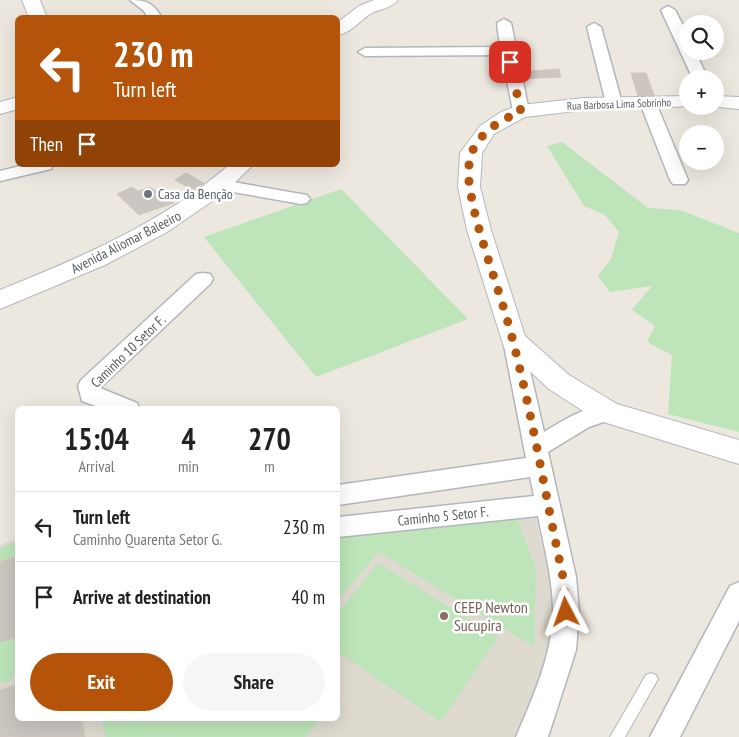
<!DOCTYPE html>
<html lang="en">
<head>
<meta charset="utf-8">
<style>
	:root { --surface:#fff; --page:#f6f6f6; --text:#222; --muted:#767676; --line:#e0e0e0; --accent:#b45309 }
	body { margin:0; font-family:"PT Sans Narrow",sans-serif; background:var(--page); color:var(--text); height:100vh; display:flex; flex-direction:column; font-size:19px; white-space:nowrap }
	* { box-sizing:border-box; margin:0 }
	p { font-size:16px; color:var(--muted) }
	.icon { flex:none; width:28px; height:28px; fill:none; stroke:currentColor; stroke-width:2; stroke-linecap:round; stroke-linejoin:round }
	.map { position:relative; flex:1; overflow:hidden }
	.drawer { position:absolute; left:15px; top:406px; width:325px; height:315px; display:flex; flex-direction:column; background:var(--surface); border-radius:8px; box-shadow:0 5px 20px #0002 }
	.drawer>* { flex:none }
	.top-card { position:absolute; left:15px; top:15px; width:325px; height:152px; border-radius:8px; box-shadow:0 5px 20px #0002; background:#b45309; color:#fff; overflow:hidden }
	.controls { position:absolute; left:679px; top:15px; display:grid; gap:10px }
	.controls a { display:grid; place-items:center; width:45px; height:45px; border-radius:50%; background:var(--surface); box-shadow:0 5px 20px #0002; font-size:25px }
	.pin { position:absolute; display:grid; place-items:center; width:42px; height:42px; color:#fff; margin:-21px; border-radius:10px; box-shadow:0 2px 8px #0006 }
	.me { position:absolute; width:55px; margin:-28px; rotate:356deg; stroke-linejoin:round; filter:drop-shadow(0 0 4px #0008) }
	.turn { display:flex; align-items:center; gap:18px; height:105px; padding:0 15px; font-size:22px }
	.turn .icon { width:65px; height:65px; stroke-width:2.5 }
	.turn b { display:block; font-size:35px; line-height:42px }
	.then { display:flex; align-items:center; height:48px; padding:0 15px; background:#0003; gap:10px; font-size:19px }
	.eta { display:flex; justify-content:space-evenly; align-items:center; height:85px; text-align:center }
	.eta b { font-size:30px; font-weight:700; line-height:35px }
	.primary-button { display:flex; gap:10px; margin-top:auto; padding:10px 15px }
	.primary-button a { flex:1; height:58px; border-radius:30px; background:var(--accent); color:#fff; font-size:20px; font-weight:700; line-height:58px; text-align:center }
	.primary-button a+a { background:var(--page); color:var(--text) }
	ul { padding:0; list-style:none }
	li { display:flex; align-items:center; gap:15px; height:70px; padding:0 15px; border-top:1px solid var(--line) }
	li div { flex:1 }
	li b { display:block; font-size:19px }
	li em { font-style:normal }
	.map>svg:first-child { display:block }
	.education { fill:#dedad0 }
	.green { fill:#bde5b9 }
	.building { fill:#ccc6c0; stroke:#d1c9bd }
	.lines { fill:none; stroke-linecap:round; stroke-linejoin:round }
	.lane-casing { stroke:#b2b6bb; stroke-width:2 }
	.street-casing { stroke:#b2b6bb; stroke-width:3 }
	.secondary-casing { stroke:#b3b7bd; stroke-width:2 }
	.lane { fill:#fff; fill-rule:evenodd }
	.street { fill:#fff; fill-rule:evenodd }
	.secondary { fill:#fff; fill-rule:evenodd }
	.route { stroke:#b45309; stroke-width:9; stroke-dasharray:0 16.2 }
	.worship-dot { fill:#6b7280; stroke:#fff; stroke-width:2 }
	.education-dot { fill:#8d6e63; stroke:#fff; stroke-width:2 }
	.labels { text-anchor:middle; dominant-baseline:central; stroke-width:5; stroke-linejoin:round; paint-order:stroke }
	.far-street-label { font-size:11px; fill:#585c61; stroke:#fff }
	.worship-label { font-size:14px; fill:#5b616d; stroke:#fff; text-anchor:start }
	.street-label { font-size:14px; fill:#585c61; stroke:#fff }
	.near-education-label { font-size:16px; fill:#785e54; stroke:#fff; text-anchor:start }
</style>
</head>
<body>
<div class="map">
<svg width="739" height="737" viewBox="0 0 739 737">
	<rect width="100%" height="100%" fill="#ece8df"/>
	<path class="education" d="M533,507L551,582L548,651L521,737H0V545L17,539L18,719H338V532Z"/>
	<g class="green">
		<path d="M562,142L648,208L680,210L739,233V432L668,414L672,355L647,342L655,326L632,310L652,286L610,292L598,276L611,259L619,232L605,215L584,206L547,146Z"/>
		<path d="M341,189L468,319L316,377L204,237Z"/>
		<path d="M517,518L536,570L534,647L379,552L338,600V538Z"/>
		<path d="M17,542V671L8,683H0V548Z"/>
		<path d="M378,563L498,637L441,722L338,652V613Z"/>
		<path d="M102,719H320L305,737H105Z"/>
	</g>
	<g class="building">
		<path d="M559,69L561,77L518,79L516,72Z"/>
		<path d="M631,73H646L656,100H639Z"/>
		<path d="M186,173L204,183L193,190L175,180Z"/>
		<path d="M132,187L138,191L150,187L174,203L139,215L117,194Z"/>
		<path d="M18,556V637L0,642V562Z"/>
		<path d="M18,684V719H82L85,737H0V690Z"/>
	</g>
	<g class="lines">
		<g class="lane-casing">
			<path id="lane" d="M651,673L656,675L658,679L625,737H610L646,675Z"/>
		</g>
		<g class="street-casing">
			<g id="street">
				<path d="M130,0C147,0 153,3 162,18H148L144,11Z"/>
				<path d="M668,6L675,10L688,35V51H695L708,79H693L661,10Z"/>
				<path d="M504,19L511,23L529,111L521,116L513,111L502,55L365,56L358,52L365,48L500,47L497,23Z"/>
				<path d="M594,23L601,27L622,103L620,106L614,108L606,103L587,27Z"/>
				<path d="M648,98L656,103L688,180L685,184H673L670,180L640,103Z"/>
				<path d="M24,165H53L51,169L0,181V171Z"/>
				<path d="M222,180L301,194L307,195L310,199L307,203L301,204L216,189L213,185L216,181Z"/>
				<path d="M203,273L210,274L213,279L210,284L100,388L137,403L140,409H104L82,401L78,386L81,380L196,274Z"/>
				<path d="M513,333L520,335L523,340L544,432C561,422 594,400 615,406L618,412L615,418L589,427L548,452L576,577L579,612L576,650L548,737H516C533,697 552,656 553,612C553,579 544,547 538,516L338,537V517L534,496L530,477L338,505V485L526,458L503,340L506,335Z"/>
				<path d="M739,582V621L680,737H650L730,586Z"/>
			</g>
		</g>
		<g class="secondary-casing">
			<g id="secondary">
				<path d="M22,0H40L47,18H29Z"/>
				<path d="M374,0H398C392,8 380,9 372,13C360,20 351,33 338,35V22L359,6Z"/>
				<path d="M688,96V106H695L584,110L525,117L494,134L482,153L480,187L491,230L525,336L569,375L617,404L739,440V464L597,420L549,389L504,347L467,230L458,187L460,153L480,126L501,112L521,105L584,98Z"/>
				<path d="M715,96L739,97V109L708,106H715Z"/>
				<path d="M18,97V109L0,114V102Z"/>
				<path d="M229,165H253L224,193L167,232L105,265L0,309V290C82,257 162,223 229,165Z"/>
			</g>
		</g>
		<use href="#lane" class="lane"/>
		<use href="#street" class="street"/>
		<use href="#secondary" class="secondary"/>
	</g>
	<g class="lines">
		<path class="route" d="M510,62L521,112C498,120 471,138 469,165C467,182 472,198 475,214C486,257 502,298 513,341C533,419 546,499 563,577L566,612"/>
	</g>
	<circle class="worship-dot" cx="148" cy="194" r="5"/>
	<circle class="education-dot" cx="444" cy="616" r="5"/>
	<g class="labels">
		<g class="far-street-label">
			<text transform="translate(619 104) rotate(-2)">Rua Barbosa Lima Sobrinho</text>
		</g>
		<g class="worship-label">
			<text x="158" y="194">Casa da Benção</text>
		</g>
		<g class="street-label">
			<text transform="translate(126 242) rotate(-27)">Avenida Aliomar Baleeiro</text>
			<text transform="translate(128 351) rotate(-44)">Caminho 10 Setor F.</text>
			<text transform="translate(443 516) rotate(-6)">Caminho 5 Setor F.</text>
		</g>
		<g class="near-education-label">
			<text x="454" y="607">CEEP Newton<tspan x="454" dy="18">Sucupira</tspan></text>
		</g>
	</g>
</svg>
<div class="controls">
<a><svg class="icon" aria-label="search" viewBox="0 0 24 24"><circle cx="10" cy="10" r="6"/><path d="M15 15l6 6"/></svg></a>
<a>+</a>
<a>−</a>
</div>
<div class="pin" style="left:510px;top:62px;background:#d93025"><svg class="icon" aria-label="arrive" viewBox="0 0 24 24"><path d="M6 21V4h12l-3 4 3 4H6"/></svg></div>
<svg class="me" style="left:566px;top:612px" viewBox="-20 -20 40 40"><path d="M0-17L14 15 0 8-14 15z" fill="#b45309" stroke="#fff" stroke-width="4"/></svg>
<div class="top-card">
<div class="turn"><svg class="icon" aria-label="left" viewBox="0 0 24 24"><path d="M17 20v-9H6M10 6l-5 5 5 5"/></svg><div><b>230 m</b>Turn left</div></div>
<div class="then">Then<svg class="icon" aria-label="arrive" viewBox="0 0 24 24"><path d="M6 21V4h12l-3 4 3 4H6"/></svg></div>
</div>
<section class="drawer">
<div class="eta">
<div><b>15:04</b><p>Arrival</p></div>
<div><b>4</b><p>min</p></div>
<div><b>270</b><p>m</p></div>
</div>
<ul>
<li><svg class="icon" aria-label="left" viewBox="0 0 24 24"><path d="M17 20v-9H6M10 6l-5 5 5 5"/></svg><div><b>Turn left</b><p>Caminho Quarenta Setor G.</p></div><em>230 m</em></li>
<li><svg class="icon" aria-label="arrive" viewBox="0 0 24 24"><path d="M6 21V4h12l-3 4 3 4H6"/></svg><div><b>Arrive at destination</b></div><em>40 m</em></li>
</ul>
<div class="primary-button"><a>Exit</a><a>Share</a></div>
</section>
</div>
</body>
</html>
